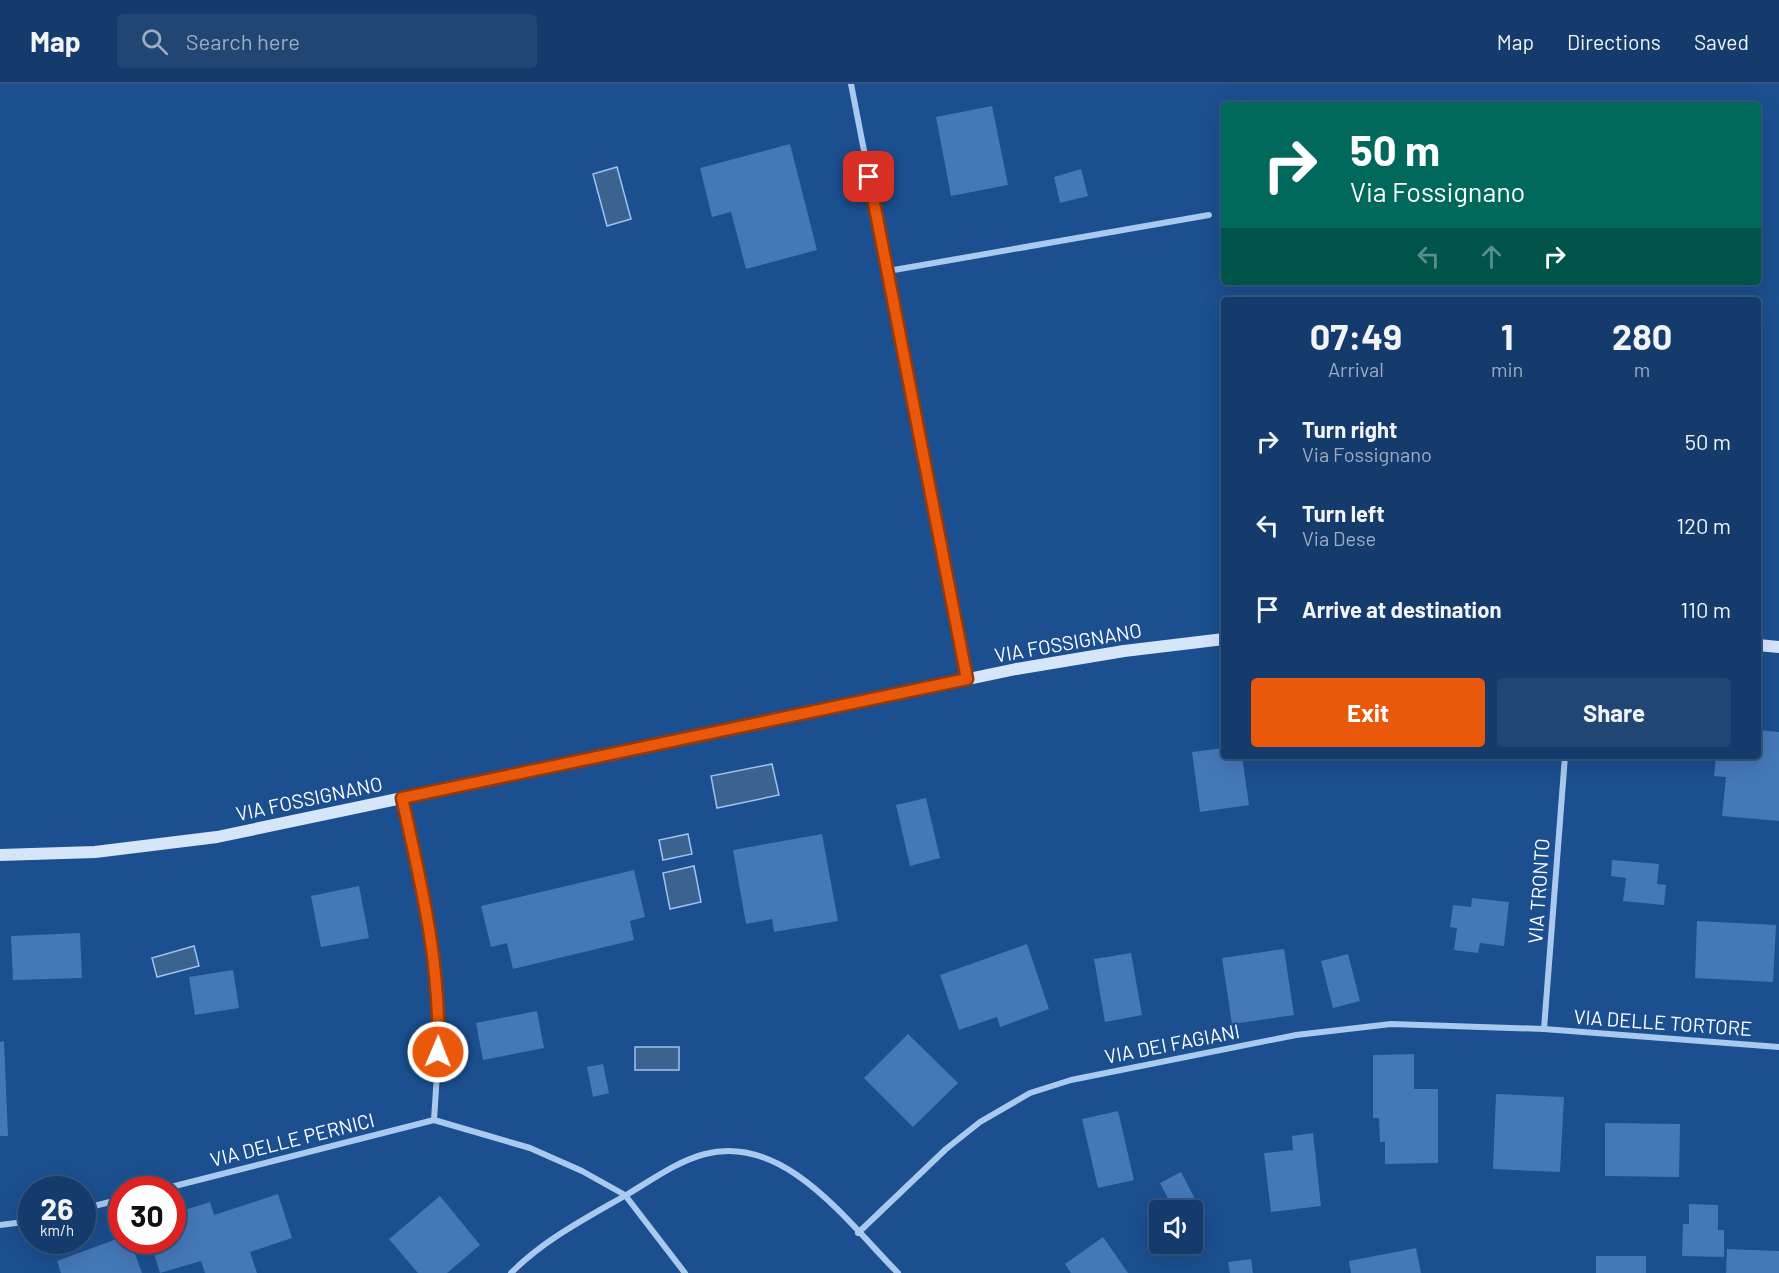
<!DOCTYPE html>
<html lang="en">
<head>
<meta charset="utf-8">
<style>
	:root { --surface:#143b6b; --page:#214673; --text:#f1f3f6; --muted:#9dadc1; --line:#33557e; --accent:#ea580c }
	body { margin:0; font-family:Barlow,sans-serif; background:var(--page); color:var(--text); height:100vh; display:flex; flex-direction:column; font-size:22px; white-space:nowrap }
	* { box-sizing:border-box; margin:0 }
	p { font-size:20px; color:var(--muted) }
	.icon { flex:none; width:33px; height:33px; fill:none; stroke:currentColor; stroke-width:2; stroke-linecap:round; stroke-linejoin:round }
	.map { position:relative; flex:1; overflow:hidden }
	.drawer { position:absolute; left:1221px; top:213px; width:540px; height:462px; display:flex; flex-direction:column; background:var(--surface); border-radius:6px; box-shadow:0 6px 24px #0002,0 0 0 2px var(--line) }
	.drawer>* { flex:none }
	.banner { position:absolute; left:1221px; top:18px; width:540px; height:183px; border-radius:6px; box-shadow:0 6px 24px #0002,0 0 0 2px var(--line); background:#00695c; color:#fff; overflow:hidden }
	.controls { position:absolute; left:1149px; top:1116px; display:grid; gap:12px }
	.controls a { display:grid; place-items:center; width:54px; height:54px; border-radius:6px; background:var(--surface); box-shadow:0 6px 24px #0002,0 0 0 2px var(--line); font-size:30px }
	.speed { position:absolute; left:18px; top:1092px; display:flex; gap:12px; font-size:30px; font-weight:700; text-align:center }
	.speed>* { display:grid; place-content:center; width:78px; height:78px; border-radius:50%; background:var(--surface); box-shadow:0 6px 24px #0002,0 0 0 2px var(--line); line-height:1 }
	.speed small { font-size:15px; font-weight:400 }
	.speed .limit { border:9px solid #d22; background:#fff; color:#111 }
	.pin { position:absolute; display:grid; place-items:center; width:51px; height:51px; color:#fff; margin:-26px; border-radius:12px; box-shadow:0 3px 9px #0006 }
	.me { position:absolute; width:66px; margin:-33px; rotate:1deg; stroke-linejoin:round; filter:drop-shadow(0 0 4px #0008) }
	.turn { display:flex; align-items:center; gap:21px; height:126px; padding:0 30px; font-size:27px }
	.turn .icon { width:78px; height:78px; stroke-width:2.5 }
	.turn b { display:block; font-size:42px; line-height:51px }
	.lanes { display:flex; align-items:center; height:57px; padding:0 30px; background:#0003; justify-content:center; gap:30px; direction:ltr }
	.lanes .off { opacity:.35 }
	.eta { display:flex; justify-content:space-evenly; align-items:center; height:102px; text-align:center }
	.eta b { font-size:36px; font-weight:700; line-height:42px }
	.cta { display:flex; gap:12px; margin-top:auto; padding:12px 30px }
	.cta a { flex:1; height:69px; border-radius:6px; background:var(--accent); color:#fff; font-size:24px; font-weight:700; line-height:69px; text-align:center }
	.cta a+a { background:var(--page); color:var(--text) }
	ul { padding:0; list-style:none }
	li { display:flex; align-items:center; gap:18px; height:84px; padding:0 30px }
	li div { flex:1 }
	li b { display:block; font-size:22px }
	li em { font-style:normal }
	header { display:flex; align-items:center; gap:36px; box-sizing:border-box; height:84px; padding:0 30px; background:var(--surface); border-bottom:2px solid var(--line) }
	header strong { font-size:28px }
	nav { display:flex; gap:33px; margin-inline-start:auto; font-size:21px }
	.search { width:420px; height:54px; background:var(--page); display:flex; align-items:center; gap:15px; box-sizing:border-box; padding:0 21px; border-radius:6px; color:var(--muted); font-size:22px }
	.map>svg:first-child { display:block }
	.water { fill:#3c6290; stroke:#9cc4f0; stroke-width:1.5 }
	.building { fill:#4478b7 }
	.lines { fill:none; stroke-linecap:round; stroke-linejoin:round }
	.street { stroke:#a9c9ee; stroke-width:6 }
	.secondary { stroke:#d6e6fa; stroke-width:12 }
	.route-casing { stroke:#983908; stroke-width:15 }
	.route { stroke:#ea580c; stroke-width:10 }
	.labels { text-anchor:middle; dominant-baseline:central; stroke-width:4.5; stroke-linejoin:round; paint-order:stroke }
	.street-label { font-size:20px; fill:#fff; stroke:#1b4f8f }
</style>
</head>
<body>
<header>
<strong>Map</strong>
<div class="search"><svg class="icon" aria-label="search" viewBox="0 0 24 24"><circle cx="10" cy="10" r="6"/><path d="M15 15l6 6"/></svg>Search here</div>
<nav><a>Map</a><a>Directions</a><a>Saved</a></nav>
</header>
<div class="map">
<svg width="1779" height="1189" viewBox="0 0 1779 1189">
	<rect width="100%" height="100%" fill="#1b4f8f"/>
	<g class="water">
		<path d="M617,83L631,135L607,142L593,90Z"/>
		<path d="M772,680L779,711L717,724L711,692Z"/>
		<path d="M688,750L692,770L663,776L659,756Z"/>
		<path d="M694,782L701,818L670,825L663,789Z"/>
		<path d="M194,862L199,882L157,893L152,874Z"/>
		<rect x="635" y="963" width="44" height="23"/>
	</g>
	<g class="building">
		<path d="M992,22L1008,101L951,112L936,33Z"/>
		<path d="M790,60L817,166L746,185L731,128L712,133L700,84Z"/>
		<path d="M1081,85L1088,112L1060,119L1054,93Z"/>
		<path d="M1758,646L1779,648V737L1722,732L1726,693L1714,692L1716,672H1758Z"/>
		<path d="M1224,664V672H1242L1249,721L1200,728L1192,668Z"/>
		<path d="M926,714L940,774L910,782L896,721Z"/>
		<path d="M822,750L838,837L774,848L772,835L746,840L733,766Z"/>
		<path d="M1612,776L1659,780L1657,800L1666,801L1664,821L1623,817L1626,794L1611,792Z"/>
		<path d="M634,786L645,833L630,837L634,856L513,885L507,859L491,863L481,822Z"/>
		<path d="M359,802L369,854L321,863L311,812Z"/>
		<path d="M1472,814L1509,818L1504,862L1480,859L1478,869L1454,866L1457,844L1450,843L1453,821L1471,823Z"/>
		<path d="M1697,837L1776,841L1773,898L1695,894Z"/>
		<path d="M80,849L82,894L13,896L11,852Z"/>
		<path d="M1027,860L1049,925L1000,943L997,933L959,946L940,891Z"/>
		<path d="M1284,865L1294,931L1232,940L1222,874Z"/>
		<path d="M1131,869L1142,931L1105,938L1094,875Z"/>
		<path d="M1348,870L1360,917L1333,924L1321,877Z"/>
		<path d="M233,886L239,924L195,931L189,893Z"/>
		<path d="M537,927L544,964L483,976L476,939Z"/>
		<path d="M908,950L958,999L913,1043L864,994Z"/>
		<path d="M4,957L8,1052H0V958Z"/>
		<path d="M1414,970V1005H1438V1079L1385,1080V1058H1380L1379,1034H1373V971Z"/>
		<path d="M603,980L609,1009L593,1013L587,983Z"/>
		<path d="M1496,1010L1564,1013L1560,1088L1493,1085Z"/>
		<path d="M1118,1027L1134,1096L1098,1104L1082,1035Z"/>
		<path d="M1605,1039L1680,1040L1679,1093L1605,1092Z"/>
		<path d="M1313,1049L1321,1122L1271,1128L1264,1069L1293,1066L1292,1052Z"/>
		<path d="M1181,1088L1195,1115L1174,1126L1160,1099Z"/>
		<path d="M278,1110L292,1154L250,1168L257,1189H205L201,1177L160,1189L150,1156H172V1130L210,1118L214,1131Z"/>
		<path d="M440,1112L480,1161L447,1189H418L389,1155Z"/>
		<path d="M1689,1120L1718,1121V1146H1724V1173L1682,1172L1683,1140H1689Z"/>
		<path d="M122,1153V1156H130L142,1189H61L57,1177Z"/>
		<path d="M1103,1153L1128,1189H1071L1065,1180Z"/>
		<path d="M1416,1164L1421,1189H1351L1349,1177Z"/>
		<path d="M1727,1165L1779,1167V1189H1726Z"/>
		<rect x="1596" y="1172" width="50" height="17"/>
		<path d="M1251,1175L1253,1189H1230L1228,1178Z"/>
	</g>
	<g class="lines">
		<g class="street">
			<path d="M851,0L967,595"/>
			<path d="M888,187L1209,131"/>
			<path d="M402,714C416,774 431,833 437,894C441,941 437,989 434,1036L530,1064L582,1087L625,1111L685,1189"/>
			<path d="M1544,945L1565,672"/>
			<path d="M159,1106L434,1036"/>
			<path d="M82,1125L122,1115"/>
			<path d="M0,1141L32,1137"/>
			<path d="M858,1149L946,1065L980,1038L1030,1009L1071,996L1296,951L1391,940L1544,945L1779,963"/>
			<path d="M511,1189C545,1155 588,1133 628,1110C653,1095 678,1077 705,1070C785,1049 849,1140 898,1189"/>
		</g>
		<g class="secondary">
			<path d="M1758,561L1779,563"/>
			<path d="M0,771L95,768L217,753L1016,585L1124,567L1224,555"/>
		</g>
	</g>
	<g class="lines">
		<g class="route-casing">
			<path id="route" d="M438,968C441,881 421,799 402,714L967,595L869,93"/>
		</g>
		<use href="#route" class="route"/>
	</g>
	<g class="labels">
		<g class="street-label">
			<text transform="translate(1068 558) rotate(-10)">VIA FOSSIGNANO</text>
			<text transform="translate(309 714) rotate(-12)">VIA FOSSIGNANO</text>
			<text transform="translate(1538 807) rotate(-86)">VIA TRONTO</text>
			<text transform="translate(1663 938) rotate(4)">VIA DELLE TORTORE</text>
			<text transform="translate(1172 959) rotate(-11)">VIA DEI FAGIANI</text>
			<text transform="translate(292 1055) rotate(-14)">VIA DELLE PERNICI</text>
		</g>
	</g>
</svg>
<div class="controls">
<a><svg class="icon" aria-label="sound" viewBox="0 0 24 24"><path d="M4 9h4l5-4v14l-5-4H4zM17 9q2 3 0 6"/></svg></a>
</div>
<div class="speed"><div>26<small>km/h</small></div><div class="limit">30</div></div>
<div class="pin" style="left:869px;top:93px;background:#d93025"><svg class="icon" aria-label="arrive" viewBox="0 0 24 24"><path d="M6 21V4h12l-3 4 3 4H6"/></svg></div>
<svg class="me" style="left:438px;top:968px" viewBox="-20 -20 40 40"><circle r="17" fill="#ea580c" stroke="#fff" stroke-width="3"/><path d="M0-11L8 9 0 5-8 9z" fill="#fff"/></svg>
<div class="banner">
<div class="turn"><svg class="icon" aria-label="right" viewBox="0 0 24 24"><path d="M7 20v-9h11M14 6l5 5-5 5"/></svg><div><b>50 m</b>Via Fossignano</div></div>
<div class="lanes"><svg class="icon off" aria-label="left" viewBox="0 0 24 24"><path d="M17 20v-9H6M10 6l-5 5 5 5"/></svg><svg class="icon off" aria-label="ahead" viewBox="0 0 24 24"><path d="M12 20V5M6 11l6-6 6 6"/></svg><svg class="icon" aria-label="right" viewBox="0 0 24 24"><path d="M7 20v-9h11M14 6l5 5-5 5"/></svg></div>
</div>
<section class="drawer">
<div class="eta">
<div><b>07:49</b><p>Arrival</p></div>
<div><b>1</b><p>min</p></div>
<div><b>280</b><p>m</p></div>
</div>
<ul>
<li><svg class="icon" aria-label="right" viewBox="0 0 24 24"><path d="M7 20v-9h11M14 6l5 5-5 5"/></svg><div><b>Turn right</b><p>Via Fossignano</p></div><em>50 m</em></li>
<li><svg class="icon" aria-label="left" viewBox="0 0 24 24"><path d="M17 20v-9H6M10 6l-5 5 5 5"/></svg><div><b>Turn left</b><p>Via Dese</p></div><em>120 m</em></li>
<li><svg class="icon" aria-label="arrive" viewBox="0 0 24 24"><path d="M6 21V4h12l-3 4 3 4H6"/></svg><div><b>Arrive at destination</b></div><em>110 m</em></li>
</ul>
<div class="cta"><a>Exit</a><a>Share</a></div>
</section>
</div>
</body>
</html>
